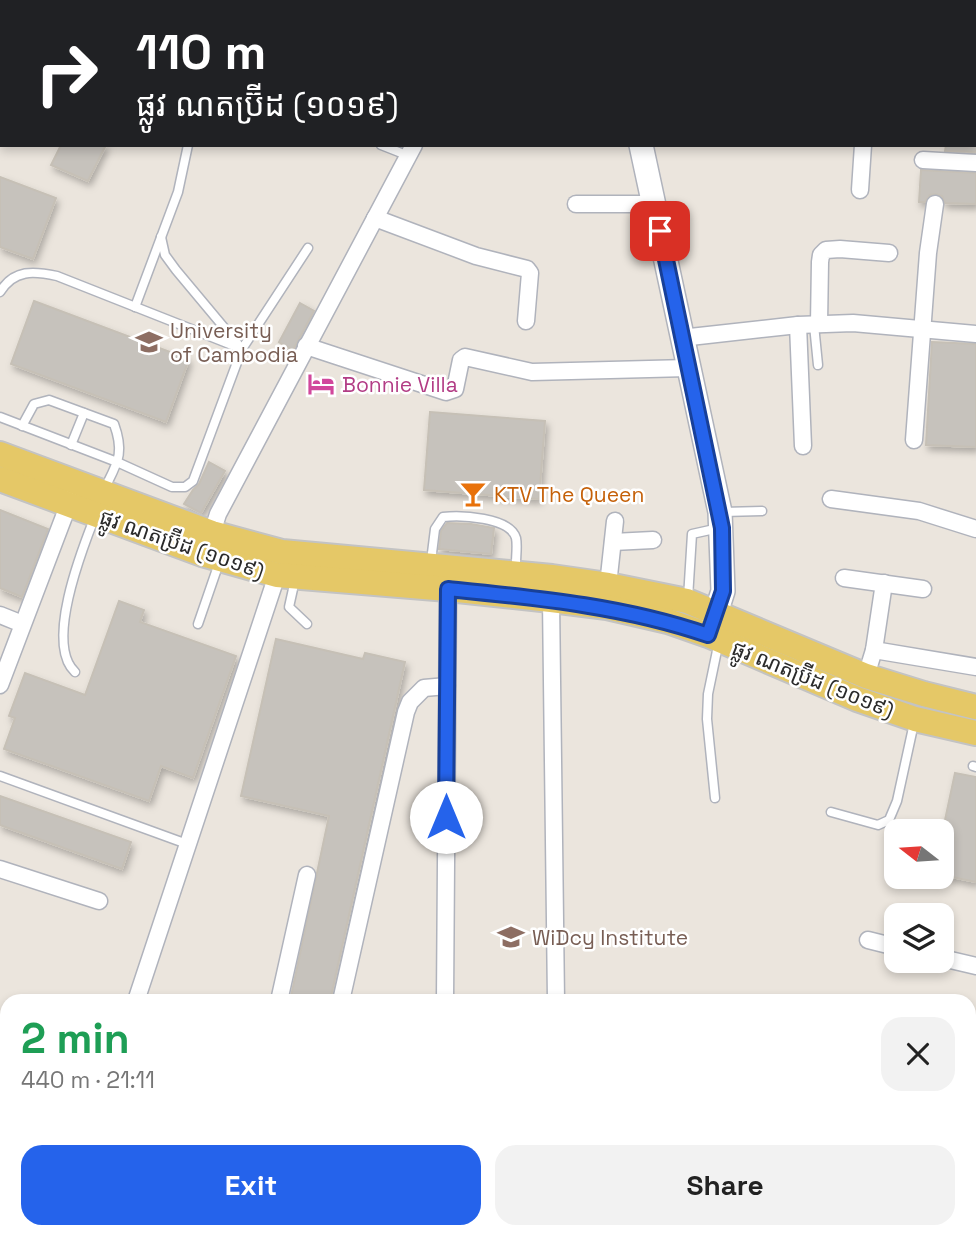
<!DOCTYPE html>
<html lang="en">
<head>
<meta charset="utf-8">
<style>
	:root { --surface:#fff; --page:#f2f2f2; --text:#222; --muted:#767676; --accent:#2563eb }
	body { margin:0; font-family:"Space Grotesk","Noto Sans Khmer",sans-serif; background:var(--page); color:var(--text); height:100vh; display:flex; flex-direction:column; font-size:26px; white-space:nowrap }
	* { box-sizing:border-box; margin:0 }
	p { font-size:23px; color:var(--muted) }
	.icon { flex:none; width:38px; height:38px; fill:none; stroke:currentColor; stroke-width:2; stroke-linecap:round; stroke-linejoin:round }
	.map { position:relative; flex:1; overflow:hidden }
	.sheet { position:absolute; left:0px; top:994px; width:976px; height:245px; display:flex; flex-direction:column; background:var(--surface); border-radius:21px 21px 0 0; box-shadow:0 4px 10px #0003 }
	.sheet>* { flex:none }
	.hud { position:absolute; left:0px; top:0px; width:976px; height:147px; box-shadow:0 4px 10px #0003; background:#202124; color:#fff; overflow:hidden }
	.needle { width:46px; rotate:287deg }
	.buttons { position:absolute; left:884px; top:819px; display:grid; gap:14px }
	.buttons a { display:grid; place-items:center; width:70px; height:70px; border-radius:14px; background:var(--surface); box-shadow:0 4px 10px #0003; font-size:35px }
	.pin { position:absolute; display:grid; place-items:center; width:60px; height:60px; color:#fff; margin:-30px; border-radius:14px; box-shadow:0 4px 10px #0006 }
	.me { position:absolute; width:77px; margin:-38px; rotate:0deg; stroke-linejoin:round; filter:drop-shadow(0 0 5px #0008) }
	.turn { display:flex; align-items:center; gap:24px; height:147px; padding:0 21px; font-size:32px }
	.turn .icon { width:91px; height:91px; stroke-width:2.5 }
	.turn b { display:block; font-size:49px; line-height:60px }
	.round { display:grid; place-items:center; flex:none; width:74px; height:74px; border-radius:21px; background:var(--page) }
	.summary { display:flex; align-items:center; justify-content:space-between; height:119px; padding:0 21px }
	h1 { font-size:42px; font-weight:700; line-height:52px; color:#1e9e55 }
	.primary-button { display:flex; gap:14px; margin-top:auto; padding:14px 21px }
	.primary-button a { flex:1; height:80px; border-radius:21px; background:var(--accent); color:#fff; font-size:28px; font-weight:700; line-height:80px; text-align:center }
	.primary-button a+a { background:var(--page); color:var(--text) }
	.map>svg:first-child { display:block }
	.building { fill:#c6c2bc; stroke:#c6c0b6; stroke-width:2; filter:url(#shadow) }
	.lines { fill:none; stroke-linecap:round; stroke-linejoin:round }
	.lane-casing { stroke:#b0b3bc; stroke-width:11 }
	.street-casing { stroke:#b0b3bc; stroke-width:19 }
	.secondary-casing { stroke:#b0b3bc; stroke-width:26 }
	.primary-casing { stroke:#c3c3c3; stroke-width:28 }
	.lane { stroke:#fff; stroke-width:8 }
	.street { stroke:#fff; stroke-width:16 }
	.secondary { stroke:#fff; stroke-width:23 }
	.primary { stroke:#e5c867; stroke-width:24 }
	.route-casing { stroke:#184099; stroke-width:18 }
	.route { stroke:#2563eb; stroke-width:12 }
	.labels { text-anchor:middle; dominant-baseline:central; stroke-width:5; stroke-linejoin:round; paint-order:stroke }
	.education-label { font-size:21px; fill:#785e54; stroke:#fff; text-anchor:start }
	.hotel-label { font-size:21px; fill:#b23c85; stroke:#fff; text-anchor:start }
	.food-label { font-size:21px; fill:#c56008; stroke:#fff; text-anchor:start }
	.street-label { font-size:21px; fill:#2a2a2a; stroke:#fff }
</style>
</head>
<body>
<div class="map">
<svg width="976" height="1239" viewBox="0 0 976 1239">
	<defs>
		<filter id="shadow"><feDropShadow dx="2.5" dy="4.5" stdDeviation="3.5" flood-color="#0004"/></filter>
	</defs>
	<rect width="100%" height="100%" fill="#ebe5dd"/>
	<g class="building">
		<path d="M61,145H106L88,181L51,165Z"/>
		<path d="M946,145H976V152L945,151Z"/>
		<path d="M921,170L976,173V204L945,203L942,196L936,194L930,195L925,202H919Z"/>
		<path d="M0,177L56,198L33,259L0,247Z"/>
		<path d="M34,301L189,359L166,422L11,364Z"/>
		<path d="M300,303L314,311L293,350L279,342Z"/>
		<path d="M932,342L976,344V447L926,445Z"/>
		<path d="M430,412L545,421L539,499L424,490Z"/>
		<path d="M209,462L225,471L201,513L184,504L193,490L199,484Z"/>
		<path d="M0,510L48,529L22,597L0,588Z"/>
		<path d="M447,523L471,524L494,528L491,554L439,549L441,531Z"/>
		<path d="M119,601L144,610L140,622L236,656L193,778L161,766L149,801L4,749L15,718L9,716L25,673L85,695Z"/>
		<path d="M276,639L363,659L365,653L405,662L330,1001H290L329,816L241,796Z"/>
		<path d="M955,773L976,777V882L942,875V834Z"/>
		<path d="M0,796L131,842L122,869L0,825Z"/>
	</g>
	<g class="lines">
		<g class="lane-casing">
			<g id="lane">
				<path d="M0,115L2,116"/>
				<path d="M381,145L409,156"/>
				<path d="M0,292C14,269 34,271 57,276L242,349L176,270L165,255L161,237"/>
				<path d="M135,307L178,192L188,145"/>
				<path d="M814,325L818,365"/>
				<path d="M0,417L117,462L172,487H185L193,481L242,349L308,248"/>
				<path d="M22,426L34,404L49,400L114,424C125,454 117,463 104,490"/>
				<path d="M71,445L84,413"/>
				<path d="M723,512L762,511"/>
				<path d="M431,561L435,529L443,517C460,515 510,517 516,538C518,547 515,562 516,572"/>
				<path d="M295,580L289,607L307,624"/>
				<path d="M688,598L692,534L719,528"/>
				<path d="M198,624L219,563"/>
				<path d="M75,672C45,644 81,552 94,519"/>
				<path d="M973,766L976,767"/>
				<path d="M0,776L187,844"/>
				<path d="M715,798L707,719L708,694L719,641"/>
				<path d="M831,812L878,825L889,820L897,801L914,723"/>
			</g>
		</g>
		<g class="street-casing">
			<g id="street">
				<path d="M287,0L291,2"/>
				<path d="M30,2L31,0"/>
				<path d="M489,2L490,0"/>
				<path d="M786,2V0"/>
				<path d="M879,2V0"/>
				<path d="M947,2V0"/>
				<path d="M0,58L2,55"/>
				<path d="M975,102H976"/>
				<path d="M923,160L976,163"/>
				<path d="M860,190L863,145"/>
				<path d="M576,204H654"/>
				<path d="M375,218L476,256L527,269L530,273L526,321"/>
				<path d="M819,324L820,262L821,255L826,250L840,249L889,253"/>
				<path d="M798,325L803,446"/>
				<path d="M681,338L798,325L853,323L976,334"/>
				<path d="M306,346L446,392L455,389L461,360L465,357L532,372L688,368"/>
				<path d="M914,440L928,253L935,204"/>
				<path d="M831,499L919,511L976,529"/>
				<path d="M212,533L218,514L414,145"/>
				<path d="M613,542L653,540"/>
				<path d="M844,578L923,589"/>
				<path d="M608,585L615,521"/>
				<path d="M551,600L556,1001"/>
				<path d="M0,615L15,621"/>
				<path d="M874,650L976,667"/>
				<path d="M866,676L874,650L884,583"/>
				<path d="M0,685L71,498"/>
				<path d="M0,869L99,901"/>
				<path d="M868,940L896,947"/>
				<path d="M942,958L976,966"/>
				<path d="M136,1001L277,575"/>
				<path d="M279,1001L307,875"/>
				<path d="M341,1001L406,712L410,702L424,688L447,686"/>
				<path d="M445,1001L448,589"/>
				<path d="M0,1200L7,1203"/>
				<path d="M560,1232V1239"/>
				<path d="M59,1239L61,1232"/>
				<path d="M213,1239L215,1232"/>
				<path d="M333,1239L335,1232"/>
				<path d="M444,1239V1232"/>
			</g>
		</g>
		<g class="secondary-casing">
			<g id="secondary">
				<path d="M614,0L615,2"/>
				<path d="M641,145L720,512L723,591L711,629"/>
			</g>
		</g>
		<g class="primary-casing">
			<g id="primary">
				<path d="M0,454L212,533L282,552L552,577L608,585L687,601L866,676L924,694L976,707"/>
				<path d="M0,479L202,554L277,575L448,589L551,600L607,607L668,621L708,635L857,699L915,719L976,733"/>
			</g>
		</g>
		<use href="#lane" class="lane"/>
		<use href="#street" class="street"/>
		<use href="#secondary" class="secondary"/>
		<use href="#primary" class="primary"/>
	</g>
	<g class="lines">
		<g class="route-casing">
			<path id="route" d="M446,817L448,589C537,598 624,606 708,635L723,591L722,528L660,231"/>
		</g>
		<use href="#route" class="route"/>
	</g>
	<defs>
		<g id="university-bare" transform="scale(2.1)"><path d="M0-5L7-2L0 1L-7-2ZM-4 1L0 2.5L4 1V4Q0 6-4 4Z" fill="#8d6e63" stroke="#fff" stroke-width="2.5" paint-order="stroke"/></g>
		<g id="hotel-bare" transform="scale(2.1)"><path d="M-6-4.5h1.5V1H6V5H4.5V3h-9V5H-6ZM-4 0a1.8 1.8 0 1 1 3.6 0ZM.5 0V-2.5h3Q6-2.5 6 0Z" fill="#d1479c" stroke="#fff" stroke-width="2.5" paint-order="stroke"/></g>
		<g id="bar-bare" transform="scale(2.1)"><path d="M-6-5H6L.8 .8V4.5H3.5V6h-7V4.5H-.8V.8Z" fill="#e8710a" stroke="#fff" stroke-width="2.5" paint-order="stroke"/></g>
		<g id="school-bare" transform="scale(2.1)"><path d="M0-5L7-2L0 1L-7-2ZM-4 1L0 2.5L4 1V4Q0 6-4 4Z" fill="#8d6e63" stroke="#fff" stroke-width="2.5" paint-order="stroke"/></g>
	</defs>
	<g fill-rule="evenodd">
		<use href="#university-bare" x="149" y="342"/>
		<use href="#hotel-bare" x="321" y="384"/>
		<use href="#bar-bare" x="473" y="494"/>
		<use href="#school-bare" x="511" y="937"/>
	</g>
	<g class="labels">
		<g class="education-label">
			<text x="170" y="330">University<tspan x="170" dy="24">of Cambodia</tspan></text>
			<text x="532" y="937">WiDcy Institute</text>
		</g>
		<g class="hotel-label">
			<text x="342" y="384">Bonnie Villa</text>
		</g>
		<g class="food-label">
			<text x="494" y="494">KTV The Queen</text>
		</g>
		<g class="street-label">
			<text transform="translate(182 544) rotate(19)">ផ្លូវ ណតប្រ៊ីដ (១០១៩)</text>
			<text transform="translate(813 679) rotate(22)">ផ្លូវ ណតប្រ៊ីដ (១០១៩)</text>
		</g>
	</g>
</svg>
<div class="buttons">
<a><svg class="needle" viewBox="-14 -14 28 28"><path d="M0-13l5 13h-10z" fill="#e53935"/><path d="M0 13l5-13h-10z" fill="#767676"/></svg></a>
<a><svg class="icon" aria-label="layers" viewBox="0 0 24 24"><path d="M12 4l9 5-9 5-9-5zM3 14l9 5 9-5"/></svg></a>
</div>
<div class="pin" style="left:660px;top:231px;background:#d93025"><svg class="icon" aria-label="arrive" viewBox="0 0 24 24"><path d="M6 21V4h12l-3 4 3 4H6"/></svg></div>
<svg class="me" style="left:446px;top:817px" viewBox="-20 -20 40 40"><circle r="19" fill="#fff"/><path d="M0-13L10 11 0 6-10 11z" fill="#2563eb"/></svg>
<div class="hud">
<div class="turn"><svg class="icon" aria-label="right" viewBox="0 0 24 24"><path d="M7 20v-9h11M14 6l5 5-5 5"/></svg><div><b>110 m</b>ផ្លូវ ណតប្រ៊ីដ (១០១៩)</div></div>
</div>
<section class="sheet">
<div class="summary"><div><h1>2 min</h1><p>440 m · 21:11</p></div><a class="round"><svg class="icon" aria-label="close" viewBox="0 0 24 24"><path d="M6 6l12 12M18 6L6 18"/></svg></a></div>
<div class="primary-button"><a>Exit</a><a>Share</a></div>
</section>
</div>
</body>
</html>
